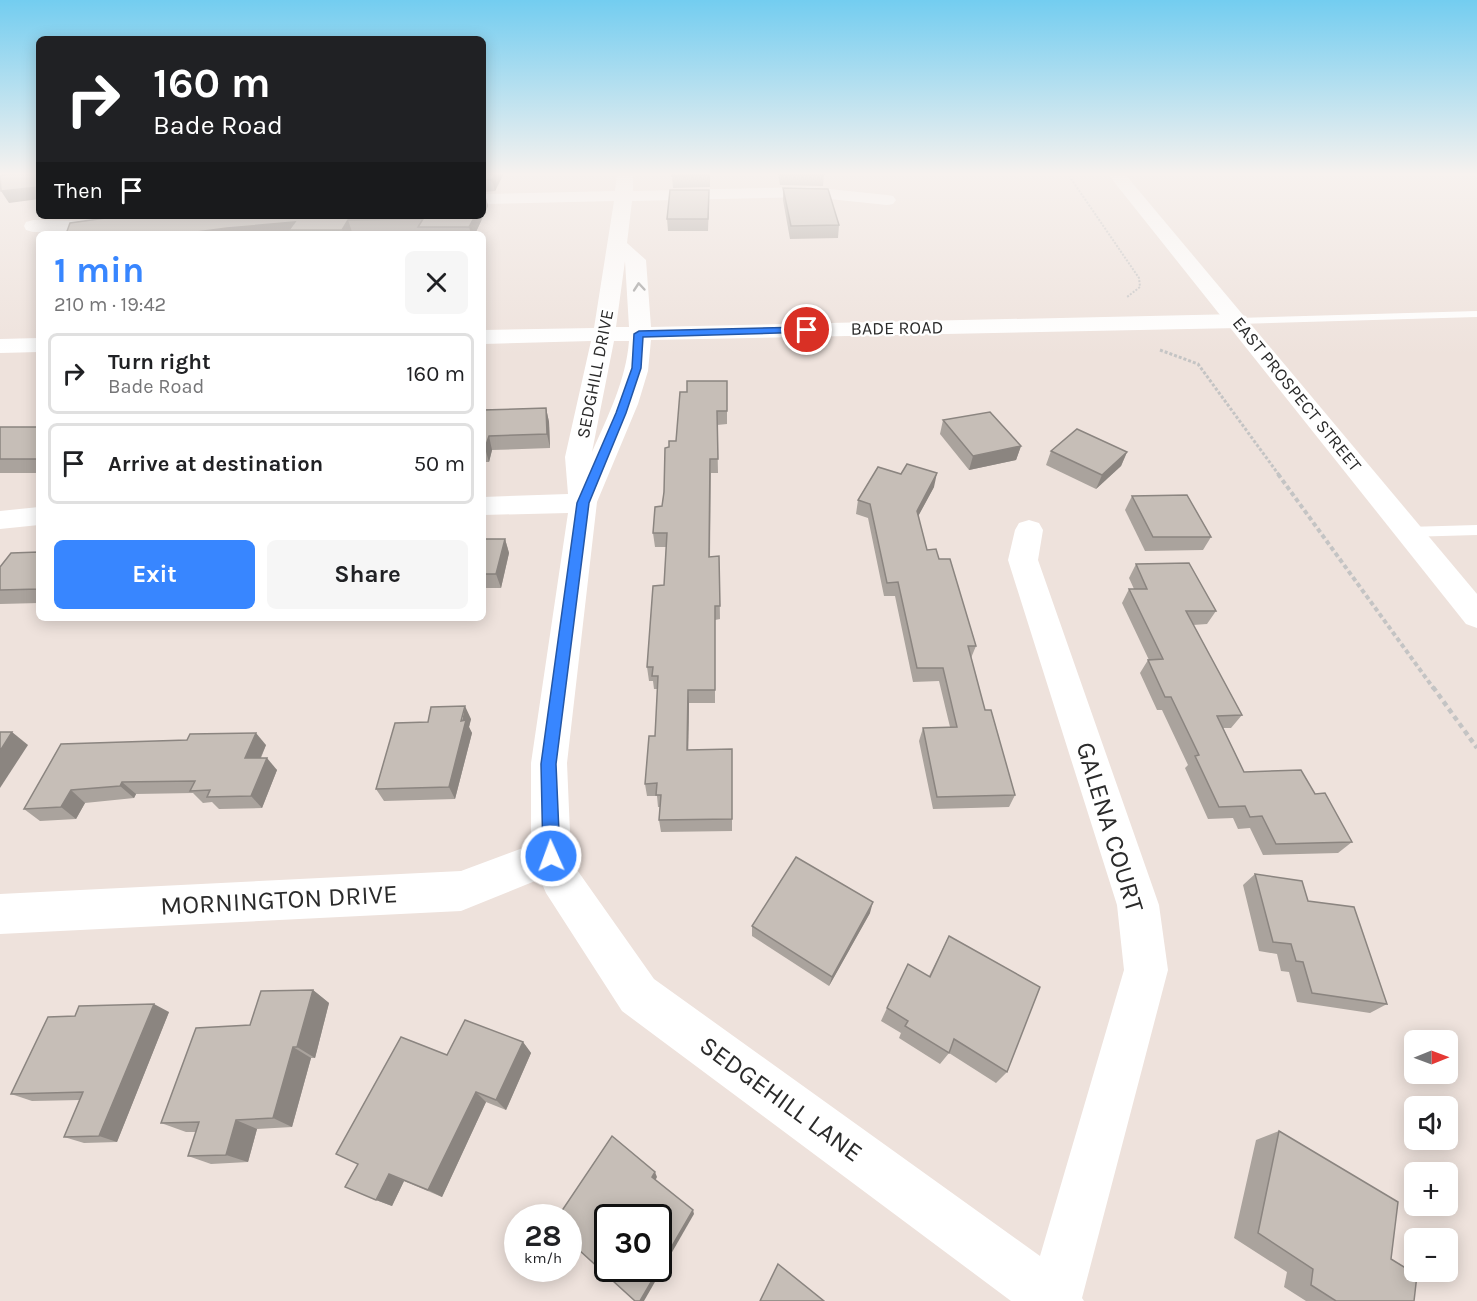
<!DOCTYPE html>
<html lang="en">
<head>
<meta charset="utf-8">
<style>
	:root { --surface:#fff; --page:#f6f6f6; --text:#202124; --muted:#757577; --line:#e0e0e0; --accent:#3886ff }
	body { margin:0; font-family:Karla,sans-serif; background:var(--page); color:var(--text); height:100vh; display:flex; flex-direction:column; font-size:22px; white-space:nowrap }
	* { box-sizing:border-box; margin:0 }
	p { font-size:20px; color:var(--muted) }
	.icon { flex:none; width:33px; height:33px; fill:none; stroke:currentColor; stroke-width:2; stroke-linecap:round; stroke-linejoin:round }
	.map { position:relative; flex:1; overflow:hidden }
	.side { position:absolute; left:36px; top:231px; width:450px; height:390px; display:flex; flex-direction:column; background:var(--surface); border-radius:9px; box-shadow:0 3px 15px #0003 }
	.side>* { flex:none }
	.guide { position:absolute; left:36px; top:36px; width:450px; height:183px; border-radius:9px; box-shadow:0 3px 15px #0003; background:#202124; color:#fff; overflow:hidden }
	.needle { width:39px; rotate:89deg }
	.buttons { position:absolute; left:1404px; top:1030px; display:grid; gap:12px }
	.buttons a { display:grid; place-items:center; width:54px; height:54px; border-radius:9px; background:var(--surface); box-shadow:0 3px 15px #0003; font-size:30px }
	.speed { position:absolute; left:504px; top:1204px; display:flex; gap:12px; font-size:30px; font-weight:700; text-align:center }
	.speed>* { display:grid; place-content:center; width:78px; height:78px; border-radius:50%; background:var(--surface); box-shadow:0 3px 15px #0003; line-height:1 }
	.speed small { font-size:15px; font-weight:400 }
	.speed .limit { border:3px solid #111; border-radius:9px; background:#fff; color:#111 }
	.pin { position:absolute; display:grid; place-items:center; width:51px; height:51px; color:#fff; margin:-26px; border:3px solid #fff; border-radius:50%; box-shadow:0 2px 6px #0007 }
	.me { position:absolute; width:66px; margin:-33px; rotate:358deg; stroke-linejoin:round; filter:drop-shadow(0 0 4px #0008) }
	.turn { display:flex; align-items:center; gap:21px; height:126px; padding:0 18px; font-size:27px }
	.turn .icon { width:78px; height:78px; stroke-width:2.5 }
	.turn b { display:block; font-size:42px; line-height:51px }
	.then { display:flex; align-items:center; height:57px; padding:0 18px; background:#0003; gap:12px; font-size:22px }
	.round { display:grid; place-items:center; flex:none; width:63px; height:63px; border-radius:9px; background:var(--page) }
	.overview { display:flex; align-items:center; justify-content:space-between; height:102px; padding:0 18px }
	h1 { font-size:36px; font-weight:700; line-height:45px; color:var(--accent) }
	.cta { display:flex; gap:12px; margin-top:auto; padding:12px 18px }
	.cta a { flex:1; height:69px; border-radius:9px; background:var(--accent); color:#fff; font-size:24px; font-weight:700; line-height:69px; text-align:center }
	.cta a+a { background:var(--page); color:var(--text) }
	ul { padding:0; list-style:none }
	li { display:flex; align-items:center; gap:18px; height:81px; margin:0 12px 9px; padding:0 6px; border:3px solid var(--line); border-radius:9px }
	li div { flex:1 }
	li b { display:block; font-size:22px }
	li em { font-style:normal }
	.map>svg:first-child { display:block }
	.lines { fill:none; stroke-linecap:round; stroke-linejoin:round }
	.path-far3 { stroke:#c4c4c4; stroke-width:2; stroke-dasharray:2 1.5; stroke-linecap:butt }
	.path-far2 { stroke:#c4c4c4; stroke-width:3; stroke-dasharray:3 2; stroke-linecap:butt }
	.path-far1 { stroke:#c4c4c4; stroke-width:4; stroke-dasharray:4.5 3; stroke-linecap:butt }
	.path { stroke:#c4c4c4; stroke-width:4.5; stroke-dasharray:5 4; stroke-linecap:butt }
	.service { fill:#fff; fill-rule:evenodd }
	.minor { fill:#fff; fill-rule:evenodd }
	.tertiary { fill:#fff; fill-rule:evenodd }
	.wall { fill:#aaa39d }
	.shaded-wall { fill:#8b8580 }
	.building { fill:#c6beb7; stroke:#8b8580; stroke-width:1.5; fill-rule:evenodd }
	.oneway { stroke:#a0a0a0 }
	.route { fill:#3886ff; stroke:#2457a6; stroke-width:1.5 }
	.labels { text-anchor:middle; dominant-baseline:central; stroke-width:4.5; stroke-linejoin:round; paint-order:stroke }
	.far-street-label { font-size:18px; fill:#2b2b2b; stroke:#fff }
	.near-street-label { font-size:26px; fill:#2b2b2b; stroke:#fff }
</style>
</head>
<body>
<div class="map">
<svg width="1477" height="1301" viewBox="0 0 1477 1301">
	<rect width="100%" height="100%" fill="#eee2dc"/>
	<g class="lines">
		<path class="path-far3" d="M1067,173L1139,278L1140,287L1127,297"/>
		<path class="path-far2" d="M1160,350L1198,364L1279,475"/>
		<path class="path-far1" d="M1278,474L1434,689"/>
		<path class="path" d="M1433,687L1477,748"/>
		<g class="service">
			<path d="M1477,311V317L1238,324L1233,321L1238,318Z"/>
			<path d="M1477,525V535L1407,537L1400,532L1407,527Z"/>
		</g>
		<g class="minor">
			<path d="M617,173H633V191L810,187L887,195L893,196L896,200L893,204L887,205L810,197L632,201L627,243L646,260L651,327L1238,314L1246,316L1249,321L1246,326L1238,328L651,340L648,371L638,404L597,502L567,763L571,856L575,867L654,979L1040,1256L1124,970L1117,905L1008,560L1015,530L1019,523L1029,520L1039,523L1043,530L1038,560L1159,905L1168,970L1082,1298L1084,1301H1011L622,1011L546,893L540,879L461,911L0,934V894L461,871L531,845V763L568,513L483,515V497L568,494L565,457L591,341L483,344V330L594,328L614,201L483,204V194L615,191ZM625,261L629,327H616ZM614,341H629C626,380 608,416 592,452Z"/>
			<path d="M119,216H170L167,220L161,221L77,233L33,232L26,230L24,226L26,222L33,220L77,221Z"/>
			<path d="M39,338V352L0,353V339Z"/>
			<path d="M39,507V525L0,529V511Z"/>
		</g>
		<path class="tertiary" d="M1107,173H1124L1477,594V628L1466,624Z"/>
	</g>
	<g class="wall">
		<path d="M483,173H504L495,191L483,192Z"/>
		<path d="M710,173V187L673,188L672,176Z"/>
		<path d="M778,173H824L823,186L780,185Z"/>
		<path d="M783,188L839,225L838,238L790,239L783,200Z"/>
		<path d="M485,194L488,206L475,234H420L419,231L352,232L351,234H66Z"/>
		<path d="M709,202L708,231H668L667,219Z"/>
		<path d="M727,381V424L717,425L718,473H711L710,557L719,556L720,619L715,620V703H689L688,750L732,749V831L661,832L659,820L660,807H658L657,796H647L645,784L655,736L658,689H654L653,681H649L647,667L664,585L666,547H655L653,533L662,506L669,447L676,441L687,392Z"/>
		<path d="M546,408L549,422L550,448L492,450L489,462H483V410Z"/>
		<path d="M943,420L1021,446L1016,460L969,470L940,434Z"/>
		<rect x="0" y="427" width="39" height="46"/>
		<path d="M1051,451L1127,452L1121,466L1096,489L1046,465Z"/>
		<path d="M934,487L918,516L927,550L939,559L976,646L971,658L985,710L1015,795L1009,807L933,809L919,741L923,728L950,727L939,681L913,682L895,596H884L868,518L856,514L858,500Z"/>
		<path d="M1132,496L1211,537L1203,550L1145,551L1125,510Z"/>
		<path d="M483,539H505L509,553L501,588H483Z"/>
		<path d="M39,552V603L0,604V567Z"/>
		<path d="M1136,564L1216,611L1207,624L1193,625L1242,715L1231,728H1223L1244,772L1315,794L1352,842L1338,853L1263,855L1250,828L1238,829L1233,818L1208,819L1185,768L1188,765L1162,710H1157L1140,673L1148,660H1149L1122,603L1129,589H1134L1129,578Z"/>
		<path d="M471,719L469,727L472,733L455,799L384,801L376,789L428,722Z"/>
		<path d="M61,744L266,745L261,758L277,770L262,808L219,809L212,802L203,803L193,793L136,794L134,798L85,803L76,819L40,821L24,809Z"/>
		<path d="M1255,874L1308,901L1387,1004L1370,1013L1297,1002L1289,972L1281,971L1277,954L1259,951L1243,885Z"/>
		<path d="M870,913L829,986L752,936V926Z"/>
		<path d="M949,936L1007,1072L996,1083L949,1053L940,1064L899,1038L901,1033L881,1021L887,1008L929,976Z"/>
		<path d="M313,990L329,1003L315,1058H311L292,1127L257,1129L248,1162L211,1164L188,1156L196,1132H186L161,1123L250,1025Z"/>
		<path d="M169,1012L117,1142L84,1143L64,1137L80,1100L32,1101L11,1094Z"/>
		<path d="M523,1042L531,1053L506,1110L486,1102L442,1197L404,1181L392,1206L376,1200L447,1055Z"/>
		<path d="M1279,1131L1391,1259L1414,1301H1306L1284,1287L1287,1272L1234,1238L1256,1140Z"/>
	</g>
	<g class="shaded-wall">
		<path d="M496,173H504L495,191L492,180Z"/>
		<path d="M39,187V199L9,203L1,191Z"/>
		<path d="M485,194L488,206L475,234H471L469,227L475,216H483V199Z"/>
		<path d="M83,216H100L84,218Z"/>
		<path d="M348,220L352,232L351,234H344L342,230Z"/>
		<path d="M295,222L289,230L291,234H181L227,228Z"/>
		<path d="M546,408L549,422L550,448L547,434Z"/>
		<path d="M489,436L492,450L489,462L485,448Z"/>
		<path d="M1021,446L1016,460L969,470L973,456Z"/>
		<path d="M1127,452L1121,466L1096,489L1102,475Z"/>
		<path d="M937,473L934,487L914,524L917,511Z"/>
		<path d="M505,539L509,553L501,588L496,574Z"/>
		<path d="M688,690L689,703L688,762L687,750Z"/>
		<path d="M465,706L471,719L469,727L472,733L455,799L449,787Z"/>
		<path d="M12,732L28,745L0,788V751Z"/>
		<path d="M256,733L266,745L255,770L245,758Z"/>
		<path d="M267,758L277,770L262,808L251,796Z"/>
		<path d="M122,782L136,794L134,798L120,786Z"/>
		<path d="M71,790L85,803L76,819L61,807Z"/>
		<path d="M873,902L870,913L829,986L832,977Z"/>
		<path d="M313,990L329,1003L315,1058L297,1047Z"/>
		<path d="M154,1004L169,1012L117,1142L99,1136Z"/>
		<path d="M523,1042L531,1053L506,1110L496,1100Z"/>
		<path d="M293,1047L311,1058L292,1127L273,1118Z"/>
		<path d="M476,1092L486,1102L442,1197L428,1190Z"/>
		<path d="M236,1120L257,1129L248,1162L226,1155Z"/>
		<path d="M655,1172L657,1177L655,1181L652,1177Z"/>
		<path d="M389,1174L404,1181L392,1206L376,1200Z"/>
		<path d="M693,1210L694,1214L644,1301H640Z"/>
	</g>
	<g class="building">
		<path d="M10,173H39V187L1,191L0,176Z"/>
		<path d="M483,173H496L492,180H483Z"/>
		<path d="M673,173H709V175L672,176Z"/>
		<rect x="780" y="173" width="44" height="1"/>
		<path d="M783,188L828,189L839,225L791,226Z"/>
		<path d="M670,190H709L708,219H667Z"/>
		<path d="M120,216H475L469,227H418L423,219L348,220L342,230H289L295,222L227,228L181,234H66L70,223Z"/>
		<path d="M687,381H727V411H717L718,459H710L709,557L719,556L720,606H715V690H688L687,750L732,749V819L659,820L661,795H656L657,783L645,784L649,736H655L658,676H652L653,667H647L653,586L664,585L667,533H653L655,507L662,506L664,492L665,448L669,447V441H676L680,392H687Z"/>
		<path d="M546,408L547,434L489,436L485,448H483V410Z"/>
		<path d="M990,412L1021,446L973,456L943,420Z"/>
		<rect x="0" y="427" width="39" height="32"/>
		<path d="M1077,429L1127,452L1102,475L1051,451Z"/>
		<path d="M907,464L937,473L917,511L927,550L936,549L939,559H950L976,646H968L985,710H991L1015,795L937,797L923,728L957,727L943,668H917L898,582L887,583L870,504L858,500L878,467L901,474Z"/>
		<path d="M1187,495L1211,537H1153L1132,496Z"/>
		<path d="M483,539H505L496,574H483Z"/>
		<path d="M39,552V589L0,590V567L11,553Z"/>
		<path d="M1189,563L1216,611H1186L1242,715L1217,716L1244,772L1301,770L1315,794L1325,793L1352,842L1276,844L1262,816L1250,817L1245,806L1219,807L1195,756L1199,755L1171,697H1165L1148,660L1163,659L1129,589H1147L1136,564Z"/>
		<path d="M465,706L461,721L466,720L449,787L376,789L395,723L428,722L431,707Z"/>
		<path d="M0,732H12L0,751Z"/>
		<path d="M256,733L245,758H267L251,796L207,797L210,790L190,791L195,781L122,782L120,786L71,790L61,807L24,809L61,744L187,740L190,734Z"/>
		<path d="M796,857L873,902L832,977L752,926Z"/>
		<path d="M1255,874L1302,881L1308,901L1354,907L1387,1004L1312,993L1303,962L1296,961L1291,944L1273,942Z"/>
		<path d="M949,936L1040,987L1007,1072L954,1039L949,1053L905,1026L908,1021L887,1008L908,964L930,977Z"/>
		<path d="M313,990L297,1047H293L273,1118L236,1120L226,1155L188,1156L199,1122L161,1123L196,1028L250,1025L261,991Z"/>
		<path d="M154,1004L99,1136L64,1137L83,1092L11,1094L48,1017L75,1016L79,1006Z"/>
		<path d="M465,1020L523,1042L496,1100L476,1092L428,1190L389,1174L376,1200L345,1187L358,1164L336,1154L401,1037L447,1055Z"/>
		<path d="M1279,1131L1398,1202L1391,1259L1417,1275L1414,1301H1336L1311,1285L1313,1269L1258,1233Z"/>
		<path d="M612,1136L655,1172L652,1177L693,1210L640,1301H635L568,1240V1218H557ZM608,1218H658V1269H608Z"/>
		<path d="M778,1264L824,1301H760Z"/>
	</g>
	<defs><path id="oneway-chevron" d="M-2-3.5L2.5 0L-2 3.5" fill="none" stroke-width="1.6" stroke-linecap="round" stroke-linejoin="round" transform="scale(1.5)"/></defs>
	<use class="oneway" href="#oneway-chevron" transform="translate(639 287) rotate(-95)"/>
	<linearGradient id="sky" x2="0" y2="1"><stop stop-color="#73cdf0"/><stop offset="0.49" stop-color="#f7f2ef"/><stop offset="1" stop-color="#f7f2ef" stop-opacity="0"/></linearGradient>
	<rect width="1477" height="355" fill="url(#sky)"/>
	<path class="route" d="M807,327L811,330L810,332L643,337L641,368L626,413L589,503L556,764L560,856L557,862L551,864L546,862L543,856L541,764L577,503L616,413L632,368L634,334L639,331Z"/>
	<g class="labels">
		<g class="far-street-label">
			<text transform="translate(897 328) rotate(-1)">BADE ROAD</text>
			<text transform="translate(595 374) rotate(-79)">SEDGHILL DRIVE</text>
			<text transform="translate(1297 394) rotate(51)">EAST PROSPECT STREET</text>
		</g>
		<g class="near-street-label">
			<text transform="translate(1110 827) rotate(73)">GALENA COURT</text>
			<text transform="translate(279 900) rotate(-3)">MORNINGTON DRIVE</text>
			<text transform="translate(781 1099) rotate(36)">SEDGEHILL LANE</text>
		</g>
	</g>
</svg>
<div class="buttons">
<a><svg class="needle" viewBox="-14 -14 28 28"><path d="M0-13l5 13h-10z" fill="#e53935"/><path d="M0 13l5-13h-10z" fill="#757577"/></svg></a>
<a><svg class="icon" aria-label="sound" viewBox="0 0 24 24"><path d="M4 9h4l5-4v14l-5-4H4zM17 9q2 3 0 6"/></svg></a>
<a>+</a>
<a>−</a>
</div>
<div class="speed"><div>28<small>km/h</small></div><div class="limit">30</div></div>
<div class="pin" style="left:807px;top:330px;background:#d93025"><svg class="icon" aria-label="arrive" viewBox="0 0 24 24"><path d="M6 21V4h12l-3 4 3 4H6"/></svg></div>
<svg class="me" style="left:551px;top:856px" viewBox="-20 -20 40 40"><circle r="17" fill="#3886ff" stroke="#fff" stroke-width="3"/><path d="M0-11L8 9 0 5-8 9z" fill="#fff"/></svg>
<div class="guide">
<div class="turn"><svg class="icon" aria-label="right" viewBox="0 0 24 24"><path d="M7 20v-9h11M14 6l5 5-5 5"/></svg><div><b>160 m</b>Bade Road</div></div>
<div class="then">Then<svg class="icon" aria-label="arrive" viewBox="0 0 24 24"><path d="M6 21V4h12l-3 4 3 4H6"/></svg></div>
</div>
<section class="side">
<div class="overview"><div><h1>1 min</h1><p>210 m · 19:42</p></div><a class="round"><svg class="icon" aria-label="close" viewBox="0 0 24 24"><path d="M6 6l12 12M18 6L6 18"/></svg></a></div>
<ul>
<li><svg class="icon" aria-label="right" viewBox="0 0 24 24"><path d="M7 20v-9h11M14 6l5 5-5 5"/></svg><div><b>Turn right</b><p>Bade Road</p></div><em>160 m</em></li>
<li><svg class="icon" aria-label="arrive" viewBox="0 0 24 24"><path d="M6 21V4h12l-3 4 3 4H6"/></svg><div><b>Arrive at destination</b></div><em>50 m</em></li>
</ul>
<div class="cta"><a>Exit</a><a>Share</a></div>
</section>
</div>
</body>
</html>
